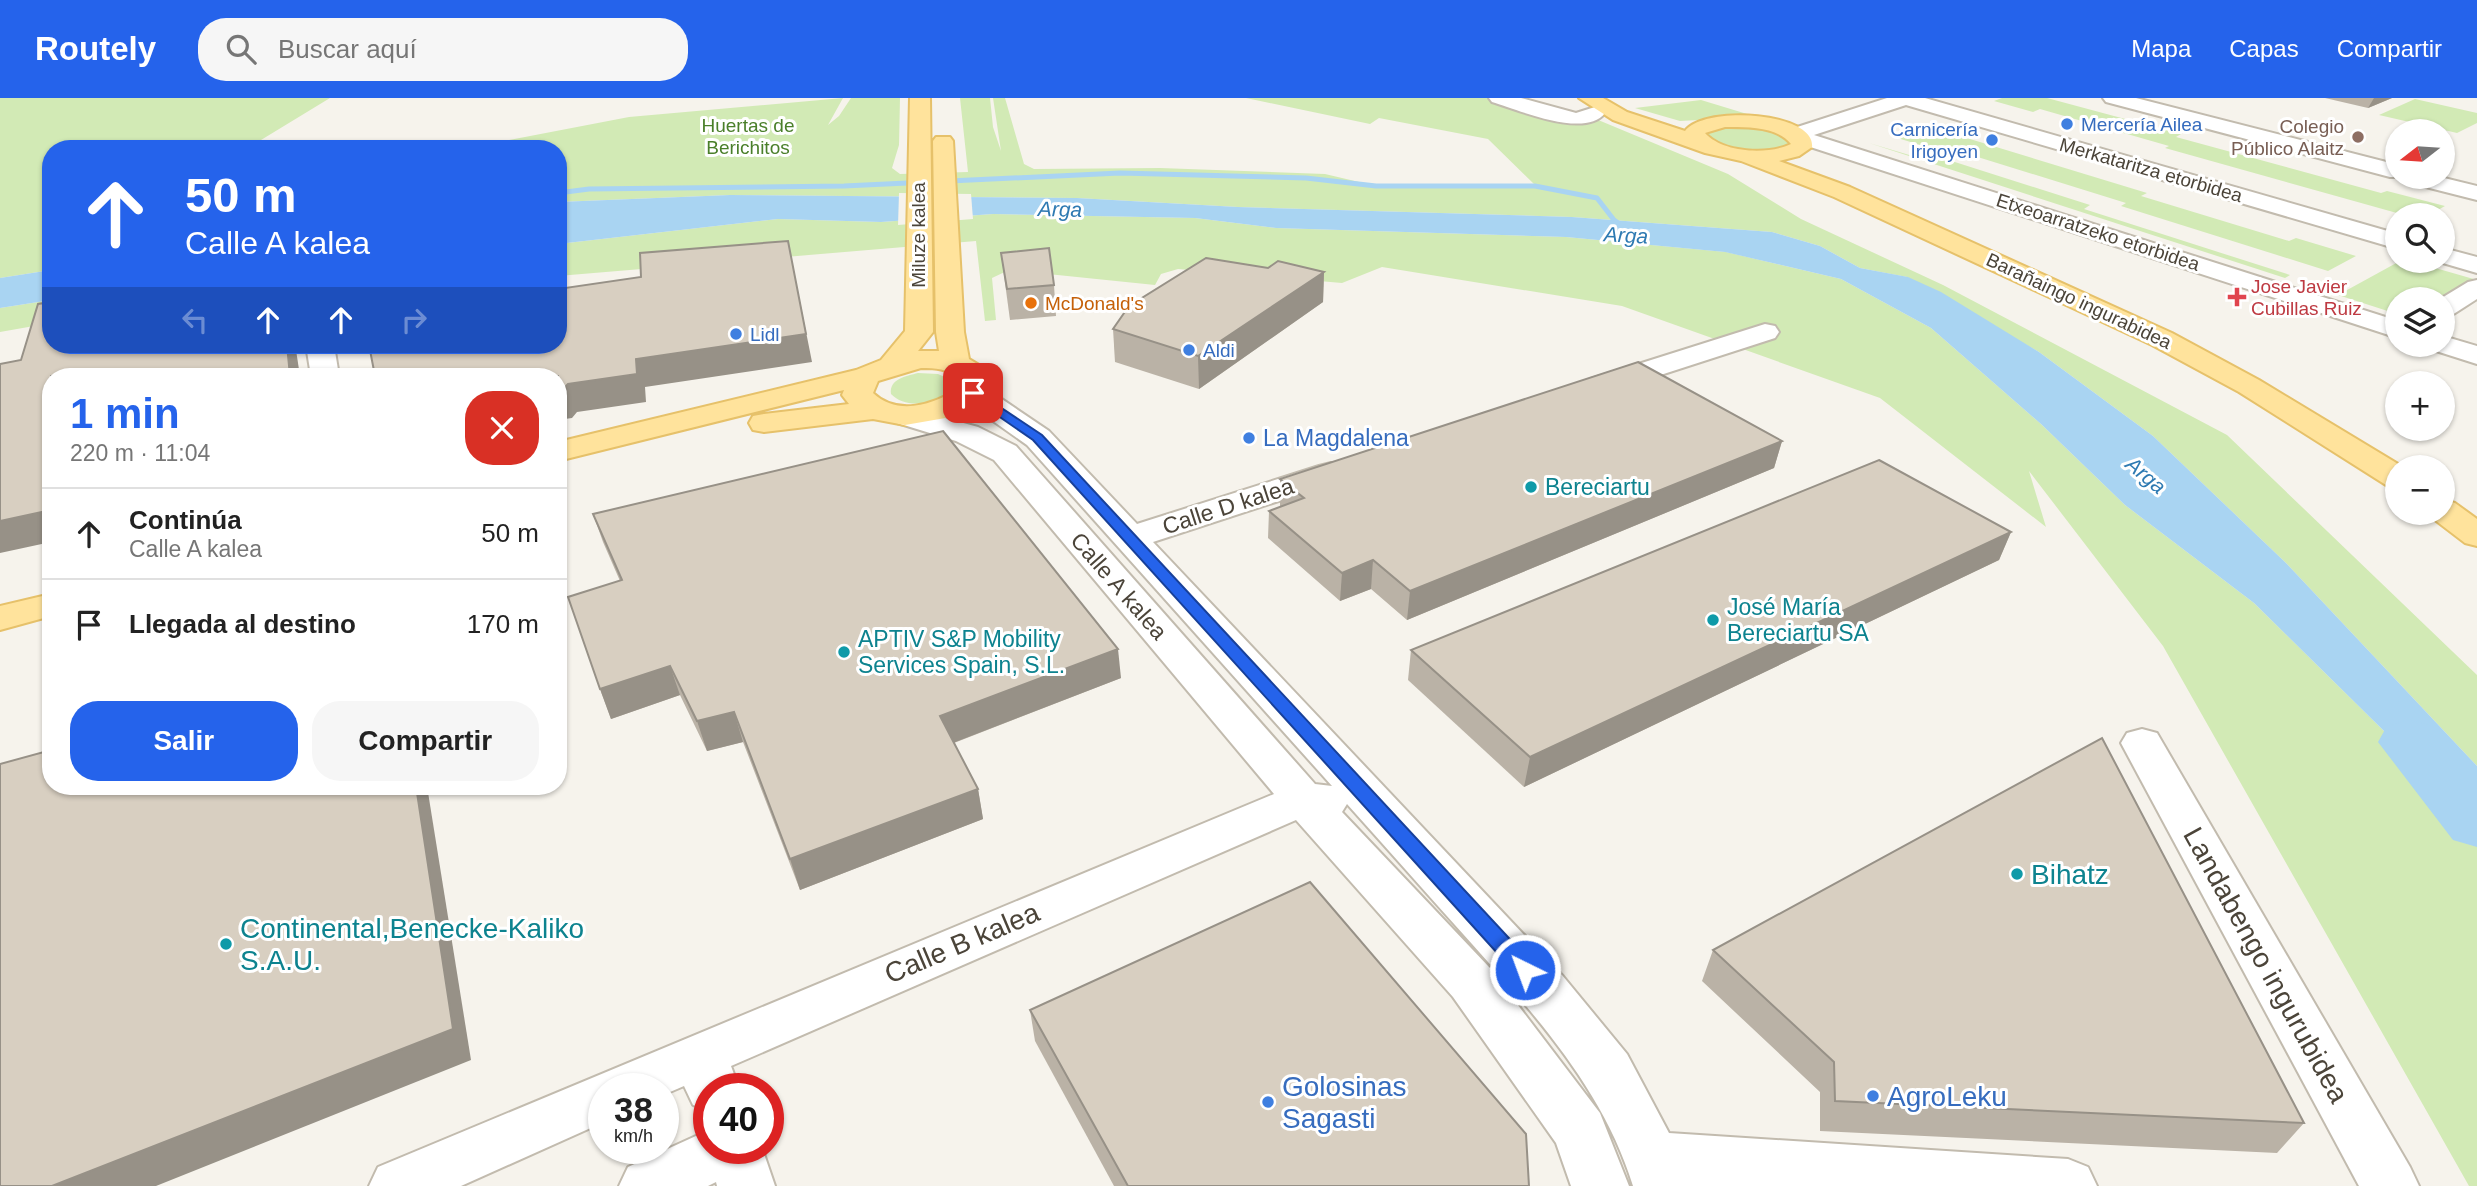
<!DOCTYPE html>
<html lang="es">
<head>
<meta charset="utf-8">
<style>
	:root { --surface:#fff; --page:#f6f6f6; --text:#222; --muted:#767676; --line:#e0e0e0; --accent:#2563eb }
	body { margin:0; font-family:Helvetica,sans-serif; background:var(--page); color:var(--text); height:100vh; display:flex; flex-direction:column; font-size:26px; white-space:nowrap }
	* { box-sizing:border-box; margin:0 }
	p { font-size:23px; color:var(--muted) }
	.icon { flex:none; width:38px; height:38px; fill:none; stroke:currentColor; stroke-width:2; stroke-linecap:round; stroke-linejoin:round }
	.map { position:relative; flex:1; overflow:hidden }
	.drawer { position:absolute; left:42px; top:270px; width:525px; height:427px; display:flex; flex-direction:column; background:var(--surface); border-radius:28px; box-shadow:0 2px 5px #0004 }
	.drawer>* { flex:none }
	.banner { position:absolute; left:42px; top:42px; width:525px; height:214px; border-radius:28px; box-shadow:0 2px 5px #0004; background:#2563eb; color:#fff; overflow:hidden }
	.needle { width:46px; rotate:253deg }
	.buttons { position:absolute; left:2385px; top:21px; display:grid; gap:14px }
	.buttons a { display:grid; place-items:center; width:70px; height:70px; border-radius:50%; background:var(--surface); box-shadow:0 2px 5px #0004; font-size:35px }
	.speed { position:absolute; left:588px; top:975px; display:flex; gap:14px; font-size:35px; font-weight:700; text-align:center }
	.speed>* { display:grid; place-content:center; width:91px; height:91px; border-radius:50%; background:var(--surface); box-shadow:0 2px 5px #0004; line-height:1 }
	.speed small { font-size:18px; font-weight:400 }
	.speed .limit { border:10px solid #d22; background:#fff; color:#111 }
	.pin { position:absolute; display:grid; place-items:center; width:60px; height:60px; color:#fff; margin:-30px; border-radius:14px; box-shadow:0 4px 10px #0006 }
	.me { position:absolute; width:77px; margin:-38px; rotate:318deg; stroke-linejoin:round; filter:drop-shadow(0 0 5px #0008) }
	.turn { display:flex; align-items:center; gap:24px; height:147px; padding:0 28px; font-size:32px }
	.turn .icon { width:91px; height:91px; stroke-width:2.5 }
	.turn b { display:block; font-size:49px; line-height:60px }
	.lanes { display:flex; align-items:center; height:66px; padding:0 28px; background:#0003; justify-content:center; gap:35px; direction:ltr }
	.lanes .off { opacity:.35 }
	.round { display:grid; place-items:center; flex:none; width:74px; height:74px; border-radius:28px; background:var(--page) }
	.head { display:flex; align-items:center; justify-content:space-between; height:119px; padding:0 28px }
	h1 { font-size:42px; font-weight:800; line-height:52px; color:var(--accent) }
	.action { display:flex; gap:14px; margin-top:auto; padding:14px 28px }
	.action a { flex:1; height:80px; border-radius:28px; background:var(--accent); color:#fff; font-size:28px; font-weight:800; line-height:80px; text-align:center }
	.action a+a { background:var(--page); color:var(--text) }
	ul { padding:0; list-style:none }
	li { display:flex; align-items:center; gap:21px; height:91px; padding:0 28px; border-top:2px solid var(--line) }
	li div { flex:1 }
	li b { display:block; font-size:26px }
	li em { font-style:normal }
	header { display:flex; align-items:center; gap:42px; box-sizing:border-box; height:98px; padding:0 35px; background:var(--accent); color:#fff }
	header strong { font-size:33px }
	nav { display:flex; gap:38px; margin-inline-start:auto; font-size:24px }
	.search { width:490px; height:63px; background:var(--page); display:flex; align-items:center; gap:18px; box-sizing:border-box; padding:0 24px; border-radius:28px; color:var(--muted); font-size:26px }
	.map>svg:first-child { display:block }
	.green { fill:#d2eab5 }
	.water { fill:#a9d4f2 }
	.pier { fill:#f6f3ec }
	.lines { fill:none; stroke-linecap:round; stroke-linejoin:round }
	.stream { stroke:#a9d4f2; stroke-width:5 }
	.river { fill:#a9d4f2; fill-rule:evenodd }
	.minor-casing { stroke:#c2bbae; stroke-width:4 }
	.major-casing { stroke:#e6c16a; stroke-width:4 }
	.minor { fill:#fff; fill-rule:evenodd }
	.major { fill:#ffe39c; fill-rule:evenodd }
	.wall { fill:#bab2a6 }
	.shaded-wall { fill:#979187 }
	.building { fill:#d8cfc1; stroke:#979187; stroke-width:2 }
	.route { fill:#2563eb; stroke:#184099; stroke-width:2 }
	.shop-dot { fill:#3f7fe0; stroke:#fff; stroke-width:2.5 }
	.education-dot { fill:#8d6e63; stroke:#fff; stroke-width:2.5 }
	.health-dot { fill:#e0444e; stroke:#fff; stroke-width:2.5 }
	.food-dot { fill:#e8710a; stroke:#fff; stroke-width:2.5 }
	.culture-dot { fill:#0f9aa8; stroke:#fff; stroke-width:2.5 }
	.labels { text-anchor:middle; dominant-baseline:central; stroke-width:6; stroke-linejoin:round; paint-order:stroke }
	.far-shop-label { font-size:19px; fill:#366cbe; stroke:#fff; text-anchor:start }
	.far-park-label { font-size:19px; fill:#4a7f2a; stroke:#fff }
	.far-education-label { font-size:19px; fill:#785e54; stroke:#fff; text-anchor:end }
	.far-street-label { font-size:19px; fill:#4b4439; stroke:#fff }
	.far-health-label { font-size:19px; fill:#be3a42; stroke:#fff; text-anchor:start }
	.far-food-label { font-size:19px; fill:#c56008; stroke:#fff; text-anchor:start }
	.far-water-label { font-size:21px; font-style:italic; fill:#2e7ab2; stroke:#fff }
	.shop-label { font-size:23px; fill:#366cbe; stroke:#fff; text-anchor:start }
	.culture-label { font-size:23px; fill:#0d838f; stroke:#fff; text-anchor:start }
	.street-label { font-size:23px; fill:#4b4439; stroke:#fff }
	.near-culture-label { font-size:28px; fill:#0d838f; stroke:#fff; text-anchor:start }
	.near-street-label { font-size:28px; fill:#4b4439; stroke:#fff }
	.near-shop-label { font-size:28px; fill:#366cbe; stroke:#fff; text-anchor:start }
</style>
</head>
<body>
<header>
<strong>Routely</strong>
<div class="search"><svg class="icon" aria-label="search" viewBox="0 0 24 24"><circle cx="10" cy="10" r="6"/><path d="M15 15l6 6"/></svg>Buscar aquí</div>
<nav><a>Mapa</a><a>Capas</a><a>Compartir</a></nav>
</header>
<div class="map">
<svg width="2477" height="1088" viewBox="0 0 2477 1088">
	<rect width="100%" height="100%" fill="#f6f3ec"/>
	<g class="green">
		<path d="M0,0H330L246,51H51V172L0,180Z"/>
		<path d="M843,0L828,27L839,18L851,0H900L899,47L892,70L900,76L968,74L960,0H990L993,29L1001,53L993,0H1005L1024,66L1034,71L1160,70L1325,76L1376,88L1535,87L1488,41L1379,20L1370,26L1246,0H1492L1570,25L1591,19L1728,76L1801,121L1943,187L2227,337L2477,577V668L2286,465L2153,338L2039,254L1907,179L1860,170L1820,148L1772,134L1572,119L1238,109L1077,100L730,97L558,104V51H435L504,43L629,19Z"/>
		<path d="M2002,0H2047L2181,36L2176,39L2381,95L2387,93L2445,108L2429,117H2404L2165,50L2169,48L2040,11L2033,14L1994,3Z"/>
		<path d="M2415,1L2477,15V25L2457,35L2379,17Z"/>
		<path d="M1701,2L1757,19L1680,23L1635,10Z"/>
		<path d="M1744,26L1781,35L1790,44C1775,67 1725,48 1706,38L1711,30Z"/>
		<path d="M1924,27L2147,95L2141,98L2289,143L2296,140L2356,158L2328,173L2121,108L2126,105L1939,47L1930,50L1891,38Z"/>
		<path d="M1869,45L1926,62L1936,58L2090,107L2084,111L2290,177L2285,180Z"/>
		<path d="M993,116L1195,120L1276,130L1566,139L1726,154L1841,181L1931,230L2041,326L2125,407L2254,505L2385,634L2477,717V1088H2469L2163,548L2029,373L2046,429L1880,300L1622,208L1382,169L1342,185L1178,171L1161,176L1155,187L1009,172L992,180L996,222L985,223L976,143L558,178V146L778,121L881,124Z"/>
		<path d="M2400,163H2411L2477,182L2443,201H2398L2397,216L2338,197Z"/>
		<path d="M51,202V225L0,234V210Z"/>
		<path d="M918,275L938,276L951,282L952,292C937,306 906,312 891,296C889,281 906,278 918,275Z"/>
	</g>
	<g class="water">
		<path d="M730,97L1077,100L1238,109L1572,119L1772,134L1820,148L1860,170L1908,179L1941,194L2039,254L2153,338L2286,465L2477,668V717L2385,634L2254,505L2125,407L2041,326L1931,230L1841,181L1725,154L1566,139L1276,130L1195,120L993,116L881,124L778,121L558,146V104Z"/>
		<path d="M51,172V202L0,210V180Z"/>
	</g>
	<path class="pier" d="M899,95L971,96L973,121L898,127Z"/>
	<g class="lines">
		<path class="stream" d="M558,95L589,91L844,88L1120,75L1306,80L1376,88H1535L1597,100L1614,122L1624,129"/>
		<path class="river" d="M2410,622L2433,628L2477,678V749L2453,742L2378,644L2387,628Z"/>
		<g class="minor-casing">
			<g id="minor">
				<path d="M1489,0H1521L1576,15L1595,9L1602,11L1605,15C1585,41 1519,12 1492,4Z"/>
				<path d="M1887,0H1925L2398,136V151L1906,7L1814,37L2398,223V240L1792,43L1785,36L1788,32Z"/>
				<path d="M2103,0H2136L2398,67V79H2440L2477,88V102L2406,84L2403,79H2390L2106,4Z"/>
				<path d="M2443,150L2477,159V175L2436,163H2443Z"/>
				<path d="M2477,182V201L2452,217L2443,219V201H2440L2468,184Z"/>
				<path d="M1765,226L1775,228L1779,234L1775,240L1611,293L1601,296L1591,293L1586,287L1591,281Z"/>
				<path d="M2443,238L2477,248V266L2433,252L2429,247H2443Z"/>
				<path d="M306,247H334L339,278H311Z"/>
				<path d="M973,286L984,289L1049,333L1137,426L1319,368L1331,365L1343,368L1347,375L1343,382L1153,444L1562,877L1627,956L1669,1035L2068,1061L2088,1069L2097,1088H1633C1604,993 1536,918 1472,846C1430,799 1389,753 1347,706L1342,714L1489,869L1600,1015L1629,1088H1571L1556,1045L1453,899L1296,722L731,968L739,990H709V1013L693,1007L684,988L663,997V990H604V1024L461,1088H369L378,1069L1274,696L994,362L956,343L894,324L890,318L894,312L905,309L978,329L1016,348L1315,686L1332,688L1027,347L962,301L958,295L962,289Z"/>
				<path d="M2142,631L2157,635L2410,1069L2419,1088H2359L2121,645L2127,635Z"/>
				<path d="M709,1032V1050H762L775,1088H717L716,1084L708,1088H619L628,1069Z"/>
			</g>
		</g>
		<g class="major-casing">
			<g id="major">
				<path d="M910,0H930L933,234L918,253H939L936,234L933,43L936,39H950L953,43L964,234L969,261L984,270L989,276L988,295L984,301L957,318L905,327L873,321L764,334L753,332L749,325L753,318L764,316L849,306L842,297L844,292L558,363V344L856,272L881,262L905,233ZM921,270C936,270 947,271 959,279L958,291C933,307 897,318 873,295L878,283Z"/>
				<path d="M1579,0H1603L1627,14L1685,33C1706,6 1816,15 1812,49L1799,58L1779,63L1850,89L2172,235L2259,282L2403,369H2398V390L2386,387L2239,294L2152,247L1834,99L1741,63L1705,55L1613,22ZM1725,29C1746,29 1777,28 1791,46C1768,57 1723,55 1705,35Z"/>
				<path d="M2443,402L2455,405L2477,421V448L2465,445L2431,419L2428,415H2443Z"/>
				<path d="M51,496V518L0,532V508Z"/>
			</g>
		</g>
		<use href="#minor" class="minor"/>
		<use href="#major" class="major"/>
	</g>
	<g class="wall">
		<path d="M2325,0H2392L2368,10Z"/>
		<path d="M1001,155L1054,187L1056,218L1010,222Z"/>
		<path d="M1268,170L1324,174L1323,204L1199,291L1115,264L1113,231Z"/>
		<path d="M1782,343L1774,370L1407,522L1371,491L1340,503L1268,440L1269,413L1280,409V381Z"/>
		<path d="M593,416L1121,580L954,645L978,691L983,721L800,792L743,644L707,653L680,597L611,621L600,591L620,483L603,444Z"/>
		<path d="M2011,434L1999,462L1524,689L1408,582L1411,552Z"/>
		<path d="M1713,852L2304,1025L2277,1055L1820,1033V994L1702,883Z"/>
		<path d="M1030,912L1529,1088H1114L1035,943Z"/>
	</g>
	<g class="shaded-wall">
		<path d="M2374,0H2392L2368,10Z"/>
		<path d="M788,143L812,264L645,289L646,304L577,314L572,320L558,322V292L568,286L636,261Z"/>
		<path d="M1324,174L1323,204L1199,291L1198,258Z"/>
		<path d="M285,247H294L296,252L300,278H290Z"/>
		<path d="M1782,343L1774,370L1407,522L1410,493Z"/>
		<path d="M51,412V444L0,455V423Z"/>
		<path d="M2011,434L1999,462L1524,689L1530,659Z"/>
		<path d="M1373,462L1371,491L1340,503L1342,475Z"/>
		<path d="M1118,551L1121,580L945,648L940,618Z"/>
		<path d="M670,568L680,597L611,621L600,591Z"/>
		<path d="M734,614L743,644L707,653L697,623Z"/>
		<path d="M416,688H427L471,962L156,1088H52Z"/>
		<path d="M978,691L983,721L800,792L790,761Z"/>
	</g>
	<g class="building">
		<path d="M788,143L806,236L636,261L637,276L568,286L562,292H558V278H375L369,247H558V191L641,179L640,155Z"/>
		<path d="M1049,150L1054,187L1007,191L1001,155Z"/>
		<path d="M1206,160L1268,170L1278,163L1324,174L1198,258L1113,231L1129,208Z"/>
		<path d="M51,204V247H287L290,278H51V412L0,423V266L21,262L38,206Z"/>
		<path d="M1638,264L1782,343L1410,493L1373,462L1342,475L1269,413L1304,400L1280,381Z"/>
		<path d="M943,333L1118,551L940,618L978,691L790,761L734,614L697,623L670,568L600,591L568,499L622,482L593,416Z"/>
		<path d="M1879,362L2011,434L1530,659L1411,552Z"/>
		<path d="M2102,640L2304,1025L1835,1003L1834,964L1713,852Z"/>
		<path d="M51,652V688H416L453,931L52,1088H0V666Z"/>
		<path d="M1310,784L1526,1036L1529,1088H1128L1030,912Z"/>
	</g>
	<path class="route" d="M973,291L1042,337L1533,866L1536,872L1533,878L1525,880L1518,878L1033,342L968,297L967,295Z"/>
	<g class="shop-dot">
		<circle cx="2067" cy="26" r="7"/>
		<circle cx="1992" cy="42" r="7"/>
		<circle cx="736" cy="236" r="7"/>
		<circle cx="1189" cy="252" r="7"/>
		<circle cx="1249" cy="340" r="7"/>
		<circle cx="1873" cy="998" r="7"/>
		<circle cx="1268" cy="1004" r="7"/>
	</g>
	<circle class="education-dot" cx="2358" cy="39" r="7"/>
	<path class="health-dot" d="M2233.5 188.5h7v7h7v7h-7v7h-7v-7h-7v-7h7z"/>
	<circle class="food-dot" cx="1031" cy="205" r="7"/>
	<g class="culture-dot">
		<circle cx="1531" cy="389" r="7"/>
		<circle cx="1713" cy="522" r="7"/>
		<circle cx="844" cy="554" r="7"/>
		<circle cx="2017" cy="776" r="7"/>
		<circle cx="226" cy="846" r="7"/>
	</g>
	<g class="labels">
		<g class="far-shop-label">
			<text x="2081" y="26">Mercería Ailea</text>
			<text x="1978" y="31" text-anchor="end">Carnicería<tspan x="1978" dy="22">Irigoyen</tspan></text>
			<text x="750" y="236">Lidl</text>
			<text x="1203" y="252">Aldi</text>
		</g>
		<g class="far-park-label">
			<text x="748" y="27">Huertas de<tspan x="748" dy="22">Berichitos</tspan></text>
		</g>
		<g class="far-education-label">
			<text x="2344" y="28">Colegio<tspan x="2344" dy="22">Público Alaitz</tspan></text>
		</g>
		<g class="far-street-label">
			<text transform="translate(2151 72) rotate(16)">Merkataritza etorbidea</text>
			<text transform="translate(2098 134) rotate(18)">Etxeoarratzeko etorbidea</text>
			<text transform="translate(918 137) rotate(-90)">Miluze kalea</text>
			<text transform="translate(2079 203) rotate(25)">Barañaingo ingurabidea</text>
		</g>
		<g class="far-health-label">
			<text x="2251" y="188">Jose Javier<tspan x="2251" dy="22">Cubillas Ruiz</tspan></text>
		</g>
		<g class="far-food-label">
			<text x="1045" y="205">McDonald's</text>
		</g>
		<g class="far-water-label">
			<text transform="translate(1060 111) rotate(1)">Arga</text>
			<text transform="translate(1626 137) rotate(3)">Arga</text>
			<text transform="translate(2146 377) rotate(40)">Arga</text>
		</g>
		<g class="shop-label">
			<text x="1263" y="340">La Magdalena</text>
		</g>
		<g class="culture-label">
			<text x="1545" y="389">Bereciartu</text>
			<text x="1727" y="509">José María<tspan x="1727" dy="26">Bereciartu SA</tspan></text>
			<text x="858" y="541">APTIV S&amp;P Mobility<tspan x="858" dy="26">Services Spain, S.L.</tspan></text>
		</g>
		<g class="street-label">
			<text transform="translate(1228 408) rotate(-18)">Calle D kalea</text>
			<text transform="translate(1119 488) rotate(49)">Calle A kalea</text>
		</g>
		<g class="near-culture-label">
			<text x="2031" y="776">Bihatz</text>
			<text x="240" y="830">Continental,Benecke-Kaliko<tspan x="240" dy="32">S.A.U.</tspan></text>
		</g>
		<g class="near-street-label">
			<text transform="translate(962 845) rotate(-23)">Calle B kalea</text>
			<text transform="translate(2266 867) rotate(61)">Landabengo ingurubidea</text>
		</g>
		<g class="near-shop-label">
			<text x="1282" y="988">Golosinas<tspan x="1282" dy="32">Sagasti</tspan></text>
			<text x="1887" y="998">AgroLeku</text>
		</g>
	</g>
</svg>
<div class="buttons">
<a><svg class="needle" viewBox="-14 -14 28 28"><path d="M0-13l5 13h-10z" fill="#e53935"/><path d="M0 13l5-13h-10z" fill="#767676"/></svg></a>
<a><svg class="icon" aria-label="search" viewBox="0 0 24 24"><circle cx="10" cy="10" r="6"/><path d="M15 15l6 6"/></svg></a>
<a><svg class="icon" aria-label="layers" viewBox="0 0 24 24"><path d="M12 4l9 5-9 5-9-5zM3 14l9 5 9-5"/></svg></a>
<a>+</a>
<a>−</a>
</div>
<div class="speed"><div>38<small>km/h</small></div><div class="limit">40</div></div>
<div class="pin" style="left:973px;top:295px;background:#d93025"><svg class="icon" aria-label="arrive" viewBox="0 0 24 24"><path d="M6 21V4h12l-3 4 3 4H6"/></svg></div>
<svg class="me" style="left:1525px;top:872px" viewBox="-20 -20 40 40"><circle r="17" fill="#2563eb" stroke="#fff" stroke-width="3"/><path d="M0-11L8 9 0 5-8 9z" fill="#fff"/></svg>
<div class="banner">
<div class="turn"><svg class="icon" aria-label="ahead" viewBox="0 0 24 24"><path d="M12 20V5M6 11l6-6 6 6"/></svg><div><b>50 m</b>Calle A kalea</div></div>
<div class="lanes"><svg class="icon off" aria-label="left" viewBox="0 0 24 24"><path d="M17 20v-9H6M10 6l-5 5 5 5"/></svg><svg class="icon" aria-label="ahead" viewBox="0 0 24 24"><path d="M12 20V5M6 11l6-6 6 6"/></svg><svg class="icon" aria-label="ahead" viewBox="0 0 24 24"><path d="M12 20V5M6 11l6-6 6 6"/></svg><svg class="icon off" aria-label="right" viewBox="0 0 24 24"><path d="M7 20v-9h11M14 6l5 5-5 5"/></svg></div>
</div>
<section class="drawer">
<div class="head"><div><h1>1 min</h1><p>220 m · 11:04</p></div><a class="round" style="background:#d93025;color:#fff"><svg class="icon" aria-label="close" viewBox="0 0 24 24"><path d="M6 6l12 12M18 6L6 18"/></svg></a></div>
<ul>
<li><svg class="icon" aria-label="ahead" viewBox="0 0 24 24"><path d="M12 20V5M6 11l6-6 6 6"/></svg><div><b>Continúa</b><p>Calle A kalea</p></div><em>50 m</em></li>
<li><svg class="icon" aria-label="arrive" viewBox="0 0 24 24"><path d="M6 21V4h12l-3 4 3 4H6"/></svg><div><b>Llegada al destino</b></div><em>170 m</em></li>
</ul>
<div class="action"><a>Salir</a><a>Compartir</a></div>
</section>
</div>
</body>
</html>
